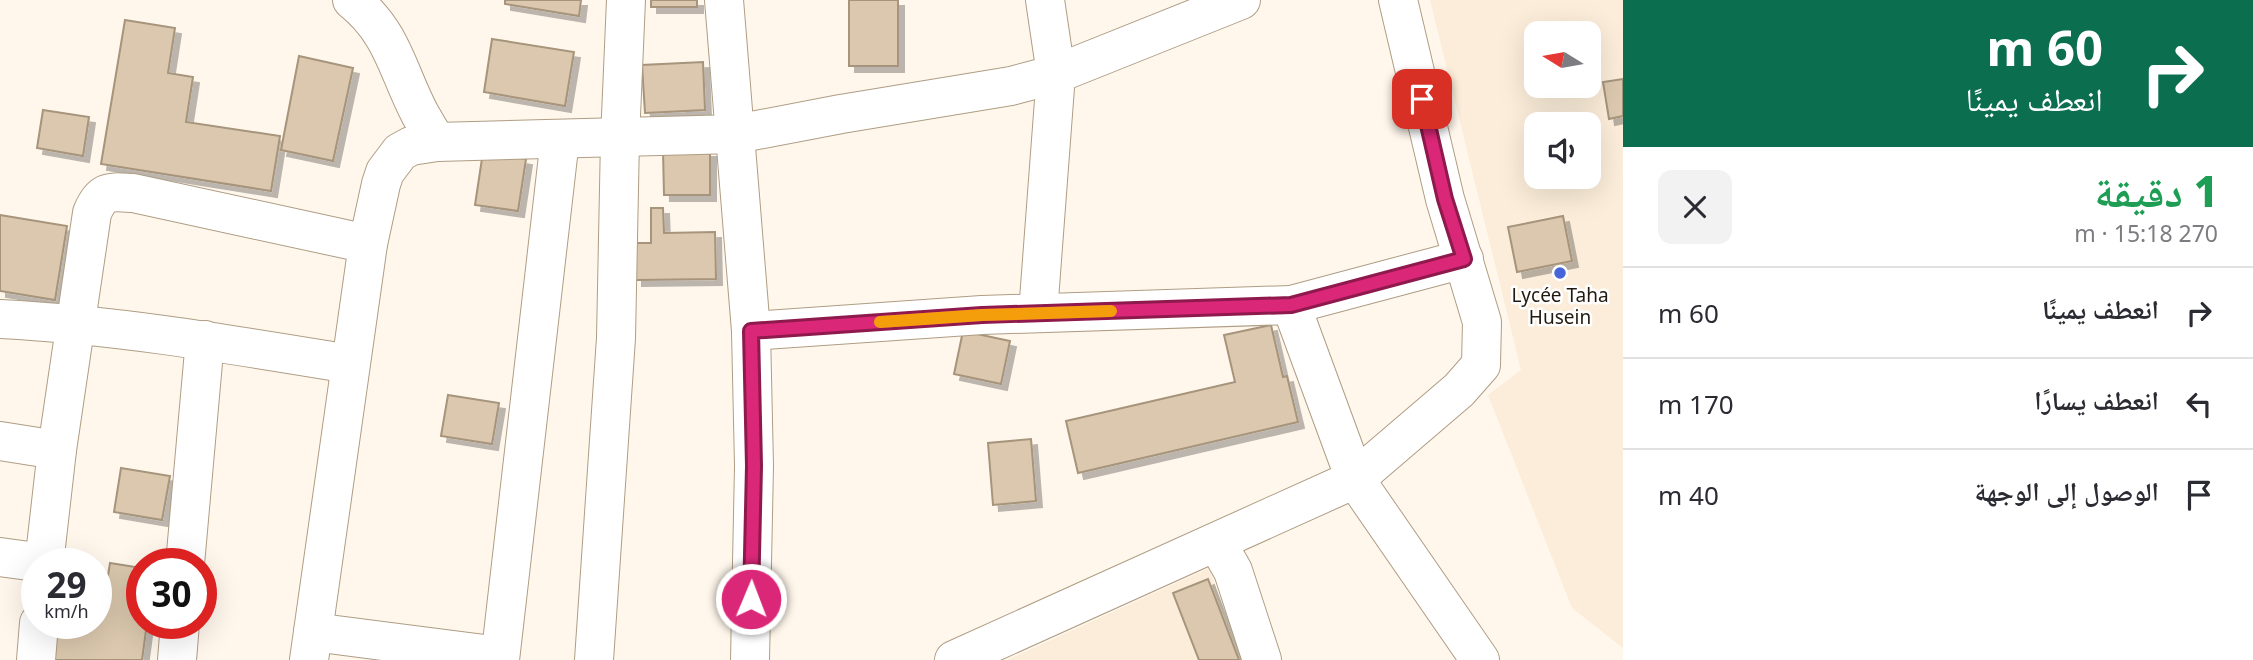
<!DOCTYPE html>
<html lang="ar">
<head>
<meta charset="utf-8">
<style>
	:root { --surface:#fff; --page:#f2f2f3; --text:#2b2b33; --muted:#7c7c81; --line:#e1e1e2 }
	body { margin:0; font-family:"Noto Sans","Noto Naskh Arabic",sans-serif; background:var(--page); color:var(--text); direction:rtl; height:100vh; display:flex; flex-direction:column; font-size:26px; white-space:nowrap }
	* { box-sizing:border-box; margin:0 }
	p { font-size:23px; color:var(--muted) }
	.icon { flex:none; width:38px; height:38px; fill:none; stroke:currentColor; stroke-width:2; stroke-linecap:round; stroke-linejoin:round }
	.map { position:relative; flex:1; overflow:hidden; direction:ltr }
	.details { display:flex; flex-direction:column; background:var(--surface); width:630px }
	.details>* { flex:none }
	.hud { background:#0b6e4f; color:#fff; overflow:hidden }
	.needle { width:46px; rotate:281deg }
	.tools { position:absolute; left:1524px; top:21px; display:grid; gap:14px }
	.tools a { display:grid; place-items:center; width:77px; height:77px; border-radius:14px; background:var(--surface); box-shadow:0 7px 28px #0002; font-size:35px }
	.speed { position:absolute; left:21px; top:548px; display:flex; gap:14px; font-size:35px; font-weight:700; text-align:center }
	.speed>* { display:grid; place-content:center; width:91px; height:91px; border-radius:50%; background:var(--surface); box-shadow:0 7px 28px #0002; line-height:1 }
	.speed small { font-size:18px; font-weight:400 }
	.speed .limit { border:10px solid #d22; background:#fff; color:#111 }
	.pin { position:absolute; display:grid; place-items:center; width:60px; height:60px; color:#fff; margin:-30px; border-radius:14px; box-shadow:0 4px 10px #0006 }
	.me { position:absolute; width:77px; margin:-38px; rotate:1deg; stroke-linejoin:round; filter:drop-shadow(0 0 5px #0008) }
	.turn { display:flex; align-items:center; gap:24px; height:147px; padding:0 35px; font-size:32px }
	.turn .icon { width:91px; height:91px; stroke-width:2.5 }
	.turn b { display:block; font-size:49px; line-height:60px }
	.round { display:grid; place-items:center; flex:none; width:74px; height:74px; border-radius:14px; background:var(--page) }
	.headline { display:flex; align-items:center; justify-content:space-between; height:119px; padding:0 35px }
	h1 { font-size:42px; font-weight:800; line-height:52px; color:#1e9e55 }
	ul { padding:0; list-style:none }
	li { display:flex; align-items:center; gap:21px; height:91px; padding:0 35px; border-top:2px solid var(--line) }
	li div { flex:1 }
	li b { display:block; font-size:26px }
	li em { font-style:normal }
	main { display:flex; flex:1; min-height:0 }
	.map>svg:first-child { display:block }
	.built { fill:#fbedd9; fill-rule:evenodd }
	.building { fill:#dbc8ae; stroke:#a6947b; stroke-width:2; filter:url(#shadow) }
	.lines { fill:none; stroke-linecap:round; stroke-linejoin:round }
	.minor-casing { stroke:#af9d84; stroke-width:40 }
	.minor { stroke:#fff; stroke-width:38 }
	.route-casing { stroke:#8e194d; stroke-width:18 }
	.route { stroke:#db2777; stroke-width:12 }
	.slow { stroke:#f59e0b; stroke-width:12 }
	.poi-dot { fill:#4765d9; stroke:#fff; stroke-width:2.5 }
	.labels { text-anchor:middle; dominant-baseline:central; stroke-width:5; stroke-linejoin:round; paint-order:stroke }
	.poi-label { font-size:19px; fill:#211a10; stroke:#fff }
</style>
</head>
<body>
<main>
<section class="details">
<div class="hud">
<div class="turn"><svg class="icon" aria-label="right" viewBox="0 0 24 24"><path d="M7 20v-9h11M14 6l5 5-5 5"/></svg><div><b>60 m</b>انعطف يمينًا</div></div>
</div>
<div class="headline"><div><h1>1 دقيقة</h1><p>270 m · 15:18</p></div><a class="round"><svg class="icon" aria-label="close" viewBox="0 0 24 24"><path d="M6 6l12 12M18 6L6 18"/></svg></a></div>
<ul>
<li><svg class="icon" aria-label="right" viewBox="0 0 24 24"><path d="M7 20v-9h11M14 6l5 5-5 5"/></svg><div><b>انعطف يمينًا</b></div><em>60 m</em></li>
<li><svg class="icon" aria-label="left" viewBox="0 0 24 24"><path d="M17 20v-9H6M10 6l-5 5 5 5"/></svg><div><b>انعطف يسارًا</b></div><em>170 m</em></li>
<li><svg class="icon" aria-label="arrive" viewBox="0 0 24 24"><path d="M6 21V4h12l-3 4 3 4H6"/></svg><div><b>الوصول إلى الوجهة</b></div><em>40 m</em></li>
</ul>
</section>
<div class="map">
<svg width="1623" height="660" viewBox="0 0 1623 660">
	<defs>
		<filter id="shadow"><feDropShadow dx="6" dy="6" stdDeviation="0" flood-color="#0004"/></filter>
	</defs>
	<rect width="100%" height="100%" fill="#fff7ec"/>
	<g class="built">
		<path d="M1430,0H1623V648L1572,608L1488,395L1521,370ZM1536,33H1589V86H1536ZM1536,124H1589V177H1536Z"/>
		<path d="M1209,568L1241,660H1007Z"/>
	</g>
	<g class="building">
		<path d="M505,0H581L579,16L505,4Z"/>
		<rect x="651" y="0" width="46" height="7"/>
		<rect x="849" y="0" width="49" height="66"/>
		<path d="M125,20L175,28L168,73L193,77L186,122L280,136L271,191L101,164Z"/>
		<path d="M492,39L574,52L565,106L484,92Z"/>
		<path d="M299,56L353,68L333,161L281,150Z"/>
		<path d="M703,62L705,110L645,113L642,65Z"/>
		<path d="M1623,79V116L1609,119L1603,82Z"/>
		<path d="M43,110L89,117L83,156L37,148Z"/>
		<path d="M663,151H710V195H664Z"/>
		<path d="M483,152L526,159L518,211L475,205Z"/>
		<path d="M651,208H663L664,233L715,232L716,279L636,280V243H651Z"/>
		<path d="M0,215L67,226L55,300L0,291Z"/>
		<path d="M1563,216L1572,261L1517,272L1508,227Z"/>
		<path d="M1271,325L1283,377L1287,376L1298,422L1078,473L1066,421L1235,382L1224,335Z"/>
		<path d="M963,331L1010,341L1001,384L954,374Z"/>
		<path d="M448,395L499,403L492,444L441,436Z"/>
		<path d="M1031,439L1036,501L993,505L988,443Z"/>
		<path d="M121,468L170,476L162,520L114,512Z"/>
		<path d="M110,563L142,568V623H147L142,660H50L55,623H96V587L106,588Z"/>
		<path d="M1208,579L1239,660H1199L1173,593Z"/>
	</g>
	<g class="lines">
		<g class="minor-casing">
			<g id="minor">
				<path d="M352,0C393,33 397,70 420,114C425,123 431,133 437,142"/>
				<path d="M724,0L751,331L754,466L750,660"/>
				<path d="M1291,305L1355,479L1480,660"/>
				<path d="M1038,313L1056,74L1045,0"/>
				<path d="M0,319C118,325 234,345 350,364"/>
				<path d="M751,331L982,315L1291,305L1464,259"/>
				<path d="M0,441L57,450"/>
				<path d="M1217,543L1233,571L1262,660"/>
				<path d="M0,557L44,563"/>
				<path d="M44,564L57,450L92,213C102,189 110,192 133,193L368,244"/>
				<path d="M185,564L205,340"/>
				<path d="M313,632L500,656"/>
				<path d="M36,660L39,623"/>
				<path d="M177,660L180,623"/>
				<path d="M309,660L368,244L381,184L385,172L400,152L411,146L437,142L736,134L841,114L1011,86L1056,74L1241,0"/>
				<path d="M500,660L560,139"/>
				<path d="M594,660L616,338L620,139L626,0"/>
				<path d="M954,660L1355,479L1459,390L1481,365L1482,322L1445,199L1398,0"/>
			</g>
		</g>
		<use href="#minor" class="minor"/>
	</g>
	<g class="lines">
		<g class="route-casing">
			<path id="route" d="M751,599L754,466L751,331L982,315L1291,305L1464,259L1445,199L1422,99"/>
		</g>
		<use href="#route" class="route"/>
		<path class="slow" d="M880,322L982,315L1111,311"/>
	</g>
	<circle class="poi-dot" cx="1560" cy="273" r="7"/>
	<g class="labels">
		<g class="poi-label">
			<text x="1560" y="295">Lycée Taha<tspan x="1560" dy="22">Husein</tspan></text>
		</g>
	</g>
</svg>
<div class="tools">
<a><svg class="needle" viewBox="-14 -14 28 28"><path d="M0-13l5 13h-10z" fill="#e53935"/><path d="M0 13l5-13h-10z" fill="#7c7c81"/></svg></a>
<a><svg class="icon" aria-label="sound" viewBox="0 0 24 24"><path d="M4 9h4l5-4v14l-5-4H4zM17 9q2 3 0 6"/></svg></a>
</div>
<div class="speed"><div>29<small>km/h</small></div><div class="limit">30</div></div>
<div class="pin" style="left:1422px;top:99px;background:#d93025"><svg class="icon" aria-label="arrive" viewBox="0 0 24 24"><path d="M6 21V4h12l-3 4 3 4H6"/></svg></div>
<svg class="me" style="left:751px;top:599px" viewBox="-20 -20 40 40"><circle r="17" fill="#db2777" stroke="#fff" stroke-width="3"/><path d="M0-11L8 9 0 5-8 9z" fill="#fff"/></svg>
</div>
</main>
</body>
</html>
